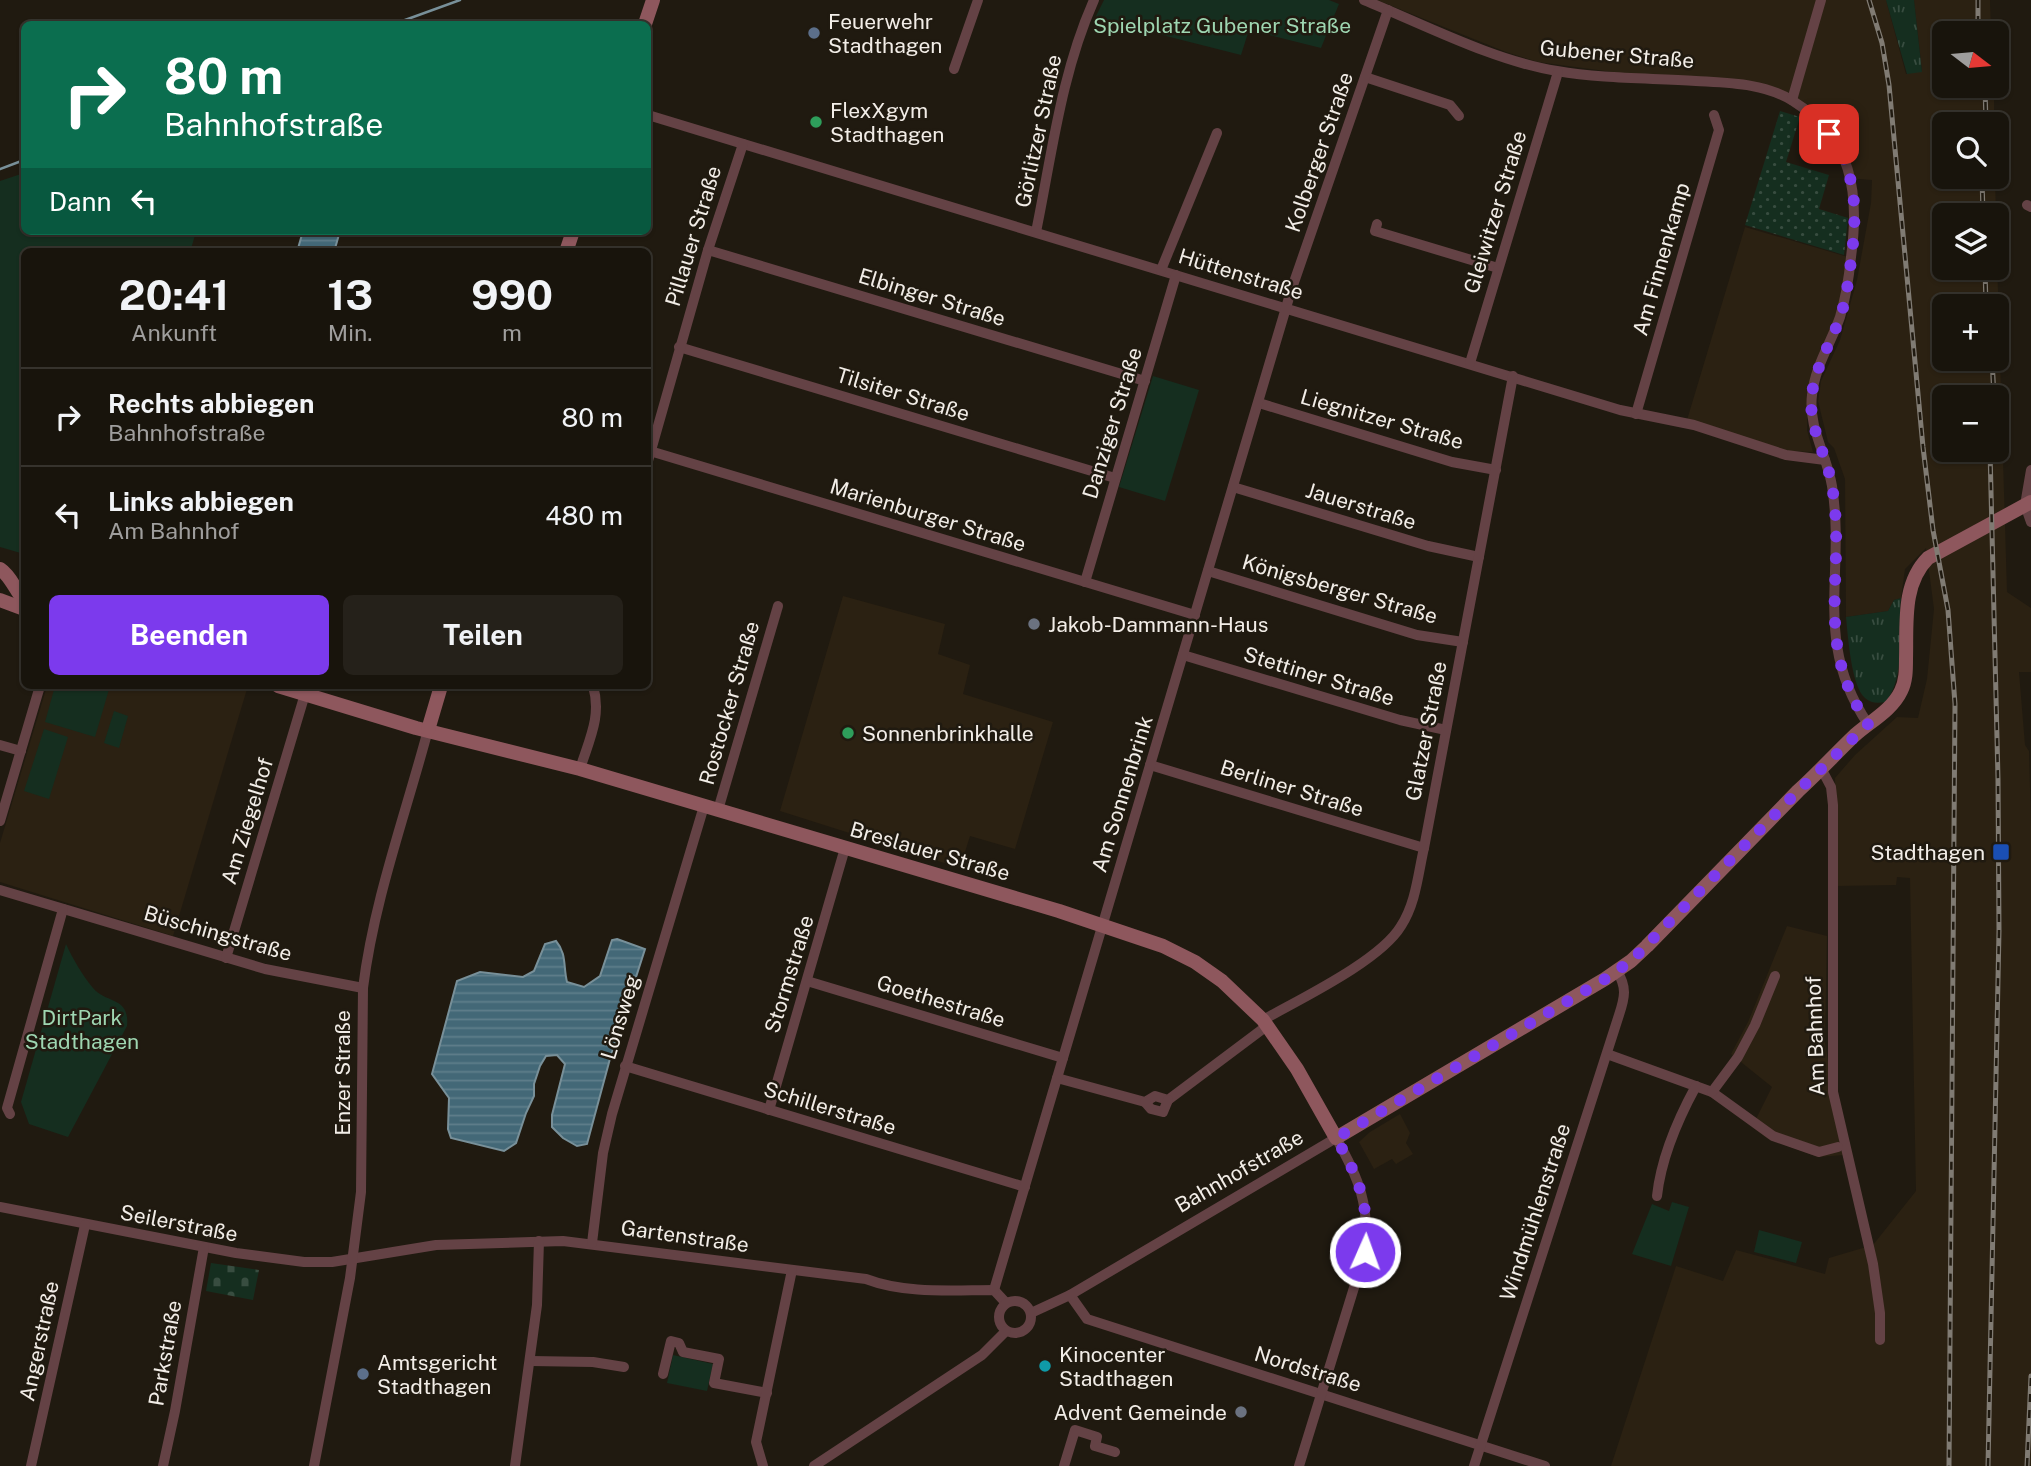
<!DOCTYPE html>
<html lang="de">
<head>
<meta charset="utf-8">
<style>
	:root { --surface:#18140c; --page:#25211a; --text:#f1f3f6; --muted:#9f9e9d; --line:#36332d; --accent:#7c3aed }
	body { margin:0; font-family:"Public Sans",sans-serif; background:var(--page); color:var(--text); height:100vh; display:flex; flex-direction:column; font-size:26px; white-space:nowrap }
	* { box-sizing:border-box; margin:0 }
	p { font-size:23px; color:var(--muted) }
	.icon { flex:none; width:38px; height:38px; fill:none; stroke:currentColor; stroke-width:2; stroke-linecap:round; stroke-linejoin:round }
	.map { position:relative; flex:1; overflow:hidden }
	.sheet { position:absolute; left:21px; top:248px; width:630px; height:441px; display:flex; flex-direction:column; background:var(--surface); border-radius:10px; box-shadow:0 2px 5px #0004,0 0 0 2px var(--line) }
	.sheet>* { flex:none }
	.banner { position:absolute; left:21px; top:21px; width:630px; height:214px; border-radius:10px; box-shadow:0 2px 5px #0004,0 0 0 2px var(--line); background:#0b6e4f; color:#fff; overflow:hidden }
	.needle { width:46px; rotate:106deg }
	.controls { position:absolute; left:1932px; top:21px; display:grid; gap:14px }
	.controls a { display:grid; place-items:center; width:77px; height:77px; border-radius:10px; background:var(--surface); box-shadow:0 2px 5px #0004,0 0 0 2px var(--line); font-size:35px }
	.pin { position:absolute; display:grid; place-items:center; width:60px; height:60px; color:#fff; margin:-30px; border-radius:14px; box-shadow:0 4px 10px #0006 }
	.me { position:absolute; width:77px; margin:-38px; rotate:2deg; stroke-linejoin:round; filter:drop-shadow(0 0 5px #0008) }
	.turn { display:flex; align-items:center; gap:24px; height:147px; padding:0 28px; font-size:32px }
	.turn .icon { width:91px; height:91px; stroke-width:2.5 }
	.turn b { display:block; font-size:49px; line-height:60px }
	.then { display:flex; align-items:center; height:66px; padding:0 28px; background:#0003; gap:14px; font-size:26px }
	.eta { display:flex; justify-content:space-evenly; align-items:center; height:119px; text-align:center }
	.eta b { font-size:42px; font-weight:700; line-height:49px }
	.cta { display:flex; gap:14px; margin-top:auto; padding:14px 28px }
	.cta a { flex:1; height:80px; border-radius:10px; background:var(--accent); color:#fff; font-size:28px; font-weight:700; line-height:80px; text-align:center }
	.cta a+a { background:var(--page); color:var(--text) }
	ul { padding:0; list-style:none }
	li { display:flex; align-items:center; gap:21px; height:98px; padding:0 28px; border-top:2px solid var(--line) }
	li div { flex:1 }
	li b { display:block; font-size:26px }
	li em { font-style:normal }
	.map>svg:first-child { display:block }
	.built { fill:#2b2112; fill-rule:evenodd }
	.grass { fill:url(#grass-tufts) }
	.cemetery { fill:url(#cemetery-stones) }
	.park { fill:#152e1f }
	.garden { fill:url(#garden-dots) }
	.water { fill:url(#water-rules); stroke:#789099; stroke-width:2 }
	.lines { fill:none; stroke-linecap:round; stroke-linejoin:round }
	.stream { stroke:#789099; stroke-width:2.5 }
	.minor { stroke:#644245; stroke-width:10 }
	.secondary { stroke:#8e575d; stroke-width:14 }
	.rail-casing { stroke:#807b73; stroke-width:5 }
	.rail { stroke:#201a10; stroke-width:2.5; stroke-dasharray:8; stroke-linecap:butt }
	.route { stroke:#7c3aed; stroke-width:12; stroke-dasharray:0 21.6 }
	.service-dot { fill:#5c6f8a; stroke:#201a10; stroke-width:2.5 }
	.leisure-dot { fill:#2e9e5b; stroke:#201a10; stroke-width:2.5 }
	.worship-dot { fill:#6b7280; stroke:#201a10; stroke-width:2.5 }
	.transit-dot { fill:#1a4fb4; stroke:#201a10; stroke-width:2.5 }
	.culture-dot { fill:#0f9aa8; stroke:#201a10; stroke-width:2.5 }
	.labels { text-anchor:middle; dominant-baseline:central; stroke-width:5; stroke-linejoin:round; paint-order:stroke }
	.poi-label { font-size:21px; fill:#f2ede7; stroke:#201a10; text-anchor:start }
	.park-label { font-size:21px; fill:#9ed6b1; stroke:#201a10 }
	.street-label { font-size:21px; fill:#f2ede7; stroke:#201a10 }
</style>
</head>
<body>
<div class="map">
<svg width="2031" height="1466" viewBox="0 0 2031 1466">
	<defs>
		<pattern id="grass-tufts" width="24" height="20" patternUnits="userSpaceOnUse" patternTransform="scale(1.75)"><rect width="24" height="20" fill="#152e1f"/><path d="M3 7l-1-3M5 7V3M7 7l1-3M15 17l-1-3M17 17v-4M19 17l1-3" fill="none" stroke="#384d40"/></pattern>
		<pattern id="cemetery-stones" width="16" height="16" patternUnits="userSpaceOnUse" patternTransform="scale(1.75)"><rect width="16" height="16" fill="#152e1f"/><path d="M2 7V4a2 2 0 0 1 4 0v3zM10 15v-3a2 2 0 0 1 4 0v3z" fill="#384d40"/></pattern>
		<pattern id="garden-dots" width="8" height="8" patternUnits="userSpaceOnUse" patternTransform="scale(1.75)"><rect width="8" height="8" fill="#152e1f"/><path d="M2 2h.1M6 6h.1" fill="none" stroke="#384d40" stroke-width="1.8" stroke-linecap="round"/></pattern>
		<pattern id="water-rules" width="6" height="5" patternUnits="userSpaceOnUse" patternTransform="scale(1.75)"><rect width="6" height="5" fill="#436877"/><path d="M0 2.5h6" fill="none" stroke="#5f7e8a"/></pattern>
	</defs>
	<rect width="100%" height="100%" fill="#201a10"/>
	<g class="built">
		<path d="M1377,0H1886L1906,74L1922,71L1914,0H1990L1991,33H1944V86H1994V124H1944V177H1995L1996,215H1944V268H1997V258L2007,592L2031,608V672H2019L2025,745L2029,751L2031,826V1466H1611L1676,1266L1723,1281L1736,1250L1825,1274L1829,1258L1873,1245L1916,1191L1910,878L1897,877L1896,885L1836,886L1835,778L1855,755L1897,717L1918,718L1927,679L1934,609L1926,548L1905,569L1901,598L1894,600L1888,611L1846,617L1845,479L1834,448L1828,442L1818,401L1821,381L1840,340L1857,280L1871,203L1872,180L1847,178L1842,162L1827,137L1809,119L1788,103L1762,92L1538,62L1506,52ZM1944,306H1997V359H1944ZM1944,397H1997V450H1944Z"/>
		<path d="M1745,227L1848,257L1840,303L1807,393V430L1813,452L1787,451L1687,420Z"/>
		<path d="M843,596L945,624L938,654L970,665L963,694L1053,722L1015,849L970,836L960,868L780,811Z"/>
		<path d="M47,686H237L247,689L173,936L0,882V843Z"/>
		<path d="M1787,926L1827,936L1825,1043L1844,1155L1818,1157L1768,1139L1752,1127L1772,1087L1731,1054L1748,1022Z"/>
		<path d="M1400,1114L1410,1133L1406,1143L1413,1154L1396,1164L1392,1159L1374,1169L1359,1142L1370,1132Z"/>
	</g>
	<g class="grass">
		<path d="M1886,0H1914L1922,72L1907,74Z"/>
		<path d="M1901,598C1897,632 1907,673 1886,702C1878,703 1872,704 1865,698C1851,686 1848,635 1846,617L1888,611L1894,600Z"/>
	</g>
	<path class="cemetery" d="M211,1263L259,1270L253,1300L206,1291Z"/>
	<g class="park">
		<path d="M1104,0H1329L1339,4L1321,48L1249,30L1241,55L1095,18Z"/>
		<path d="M24,173V231L196,232L190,252H24V554L0,547V181Z"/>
		<path d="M1153,376L1199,390L1165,501L1119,487Z"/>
		<path d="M55,686H110L95,737L45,722Z"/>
		<path d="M114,711L128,716L119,748L104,743Z"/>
		<path d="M44,729L68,737L49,799L24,791Z"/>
		<path d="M66,944C73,959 82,975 93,988C106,1004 130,996 127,1026L68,1137L29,1124L21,1102Z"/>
		<path d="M1672,1202L1689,1207L1671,1266L1632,1254L1652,1204L1669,1211Z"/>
		<path d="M1759,1230L1802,1242L1796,1263L1754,1252Z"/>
		<path d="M673,1355L713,1364L707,1391L667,1383Z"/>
	</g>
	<path class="garden" d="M1780,111L1800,117L1786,162L1829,175L1819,209L1848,218L1844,255L1745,225Z"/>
	<g class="water">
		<path d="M303,231H340L334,252H297Z"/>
		<path d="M617,939L645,949L611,1055L587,1144L577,1146L563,1138L552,1127V1115L565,1064L557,1055L546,1056L540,1066L534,1084V1096L526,1113L516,1143L504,1151L451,1138L448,1129L449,1098L432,1074L457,981L480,972L523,977L534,971L545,944L556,941C567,954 563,966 567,982L584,987L600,976L612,940Z"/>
	</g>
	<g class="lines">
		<g class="stream">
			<path d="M394,24L460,0"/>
			<path d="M0,169L24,160"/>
		</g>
		<g class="minor">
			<path d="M1364,0C1423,24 1494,61 1557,71C1602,79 1650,78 1696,81C1729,83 1764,83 1793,101C1852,138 1860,192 1851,257C1849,277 1846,297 1840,317C1831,343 1815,366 1812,395C1808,428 1827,455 1832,486C1846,574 1812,641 1868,724"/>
			<path d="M954,69L978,0"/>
			<path d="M1365,77L1450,105L1459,116"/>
			<path d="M1792,100L1821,0"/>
			<path d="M648,115L1620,410L1694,425L1786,455L1825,460"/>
			<path d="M2027,205L2031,207"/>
			<path d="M1377,224L1375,231L1498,268"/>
			<path d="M1036,232C1052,154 1061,74 1094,0"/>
			<path d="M708,250L1145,381"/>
			<path d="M1161,270L1217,133"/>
			<path d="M679,347L1115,478"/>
			<path d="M1470,363L1558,72"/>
			<path d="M1259,403L1452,462L1496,470"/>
			<path d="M1636,414L1719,130L1714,115"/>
			<path d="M650,451L1195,615"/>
			<path d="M648,461L708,250L743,144"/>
			<path d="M2031,470L2025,505L2031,522"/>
			<path d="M1233,487L1428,546L1479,557"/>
			<path d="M1208,571L1417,635L1463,642"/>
			<path d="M1085,582L1176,275"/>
			<path d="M1183,655L1400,720L1446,730"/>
			<path d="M0,745L21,751"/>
			<path d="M1150,765L1424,848"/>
			<path d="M580,769C589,740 602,716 593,686"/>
			<path d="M1822,770L1831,787L1833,805V1092L1873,1264L1880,1313V1340"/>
			<path d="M718,810L778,606"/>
			<path d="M0,821L40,686"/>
			<path d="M0,890L265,969L363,988"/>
			<path d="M226,958L305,694"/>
			<path d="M807,981L1063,1058"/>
			<path d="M1263,1020C1300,999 1380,961 1401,926C1416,903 1418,874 1424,848L1513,376"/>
			<path d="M1607,1054L1712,1092L1773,1136L1819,1152L1838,1147"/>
			<path d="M625,1066L1025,1187"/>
			<path d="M1057,1078L1145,1102L1155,1096L1168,1100L1268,1025"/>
			<path d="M1712,1092L1738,1057L1755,1025L1775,976"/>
			<path d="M1145,1102L1151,1109L1163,1112L1168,1100"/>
			<path d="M769,1110L845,848"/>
			<path d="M10,1114L7,1108L63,909"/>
			<path d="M1657,1196C1661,1159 1678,1119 1696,1086"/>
			<path d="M0,1207L236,1253L304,1262H332L436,1245L563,1241L866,1279C905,1294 952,1290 994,1290L1006,1303"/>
			<path d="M592,1243L603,1153L612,1114L704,806"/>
			<path d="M994,1290L1291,291L1388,10"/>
			<path d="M1070,1295L1087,1319L1545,1466"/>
			<circle cx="1015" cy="1317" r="16"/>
			<path d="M1031,1313L1070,1295L1336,1138C1359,1178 1370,1206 1365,1252L1299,1466"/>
			<path d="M531,1361L593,1362L624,1367"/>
			<path d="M663,1374L671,1341L679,1343L683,1352L719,1359L714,1383L767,1393"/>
			<path d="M31,1466L85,1225"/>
			<path d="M163,1466L175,1411L204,1247"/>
			<path d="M314,1466L350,1278L361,1192L363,988C374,900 405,816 428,730"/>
			<path d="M515,1466L537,1305L539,1241"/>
			<path d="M763,1466L756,1442L792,1270"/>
			<path d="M814,1466L982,1355L1006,1331"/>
			<path d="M1064,1466L1075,1430L1097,1437L1095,1446L1115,1452"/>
			<path d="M1474,1466L1619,1015C1625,997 1627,987 1617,971"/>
		</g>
		<g class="secondary">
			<path d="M645,24L653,0"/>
			<path d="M566,252L573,231"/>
			<path d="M0,569C11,576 15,590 24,600"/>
			<path d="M0,600L24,609"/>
			<path d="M278,686L416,728L580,769L1059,911L1163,946L1195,962L1222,981L1263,1020L1297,1069L1336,1138L1605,979L1631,961L1647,946L1798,791C1818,773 1836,753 1855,735C1871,721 1892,710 1901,691C1906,681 1906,670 1906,659C1907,624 1902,584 1928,558L2031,502"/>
			<path d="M428,730L441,686"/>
		</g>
		<g class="rail-casing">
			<g id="rail">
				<path d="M1869,0L1882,43L1889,85L1923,447L1933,530L1948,610L1955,704L1949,1466"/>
				<path d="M1978,0V33"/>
				<path d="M1985,86L1986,124"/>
				<path d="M1982,177L1983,215"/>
				<path d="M1985,268L1986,306"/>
				<path d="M1992,359L1994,397"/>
				<path d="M1988,1466L1999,931L1998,779L1990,450"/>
				<path d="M2027,1466L2031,1376"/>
			</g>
		</g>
		<use href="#rail" class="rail"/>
	</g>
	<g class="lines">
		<path class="route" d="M1365,1252C1370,1206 1359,1178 1336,1138L1605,979L1631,961L1798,791L1868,724C1812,641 1847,574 1832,486C1827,454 1807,426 1812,393C1816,368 1828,347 1838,323C1846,303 1848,282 1851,261C1857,214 1858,173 1829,134"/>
	</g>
	<g class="service-dot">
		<circle cx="814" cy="33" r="7"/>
		<circle cx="363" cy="1374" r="7"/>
	</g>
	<g class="leisure-dot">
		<circle cx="816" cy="122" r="7"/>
		<circle cx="848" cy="733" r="7"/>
	</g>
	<g class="worship-dot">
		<circle cx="1034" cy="624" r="7"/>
		<circle cx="1241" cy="1412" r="7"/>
	</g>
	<rect class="transit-dot" x="1992" y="843" width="18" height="18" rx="3.5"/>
	<circle class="culture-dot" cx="1045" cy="1366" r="7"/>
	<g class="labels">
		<g class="poi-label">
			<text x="828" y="21">Feuerwehr<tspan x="828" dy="24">Stadthagen</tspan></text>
			<text x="830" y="110">FlexXgym<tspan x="830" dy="24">Stadthagen</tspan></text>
			<text x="1048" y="624">Jakob-Dammann-Haus</text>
			<text x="862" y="733">Sonnenbrinkhalle</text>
			<text x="1985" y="852" text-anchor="end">Stadthagen</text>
			<text x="1059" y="1354">Kinocenter<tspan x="1059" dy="24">Stadthagen</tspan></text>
			<text x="377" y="1362">Amtsgericht<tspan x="377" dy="24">Stadthagen</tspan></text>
			<text x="1227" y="1412" text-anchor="end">Advent Gemeinde</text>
		</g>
		<g class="park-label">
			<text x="1222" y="25">Spielplatz Gubener Straße</text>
			<text x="82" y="1017">DirtPark<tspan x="82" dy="24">Stadthagen</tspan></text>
		</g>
		<g class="street-label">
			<text transform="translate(1617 54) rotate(5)">Gubener Straße</text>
			<text transform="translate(1038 131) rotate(-78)">Görlitzer Straße</text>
			<text transform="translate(1319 152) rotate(-71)">Kolberger Straße</text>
			<text transform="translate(1495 212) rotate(-73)">Gleiwitzer Straße</text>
			<text transform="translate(693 236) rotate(-73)">Pillauer Straße</text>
			<text transform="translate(1661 259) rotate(-74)">Am Finnenkamp</text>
			<text transform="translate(1241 274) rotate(17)">Hüttenstraße</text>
			<text transform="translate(932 297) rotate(17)">Elbinger Straße</text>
			<text transform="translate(903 394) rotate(17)">Tilsiter Straße</text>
			<text transform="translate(1382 419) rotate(16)">Liegnitzer Straße</text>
			<text transform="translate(1112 423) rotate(-73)">Danziger Straße</text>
			<text transform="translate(1361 506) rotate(17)">Jauerstraße</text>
			<text transform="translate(928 515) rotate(17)">Marienburger Straße</text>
			<text transform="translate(1340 589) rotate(16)">Königsberger Straße</text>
			<text transform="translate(1319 676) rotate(17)">Stettiner Straße</text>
			<text transform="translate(729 703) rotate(-74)">Rostocker Straße</text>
			<text transform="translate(1426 731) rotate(-79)">Glatzer Straße</text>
			<text transform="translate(1292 788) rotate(17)">Berliner Straße</text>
			<text transform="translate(1122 794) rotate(-73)">Am Sonnenbrink</text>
			<text transform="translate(247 821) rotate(-73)">Am Ziegelhof</text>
			<text transform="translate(930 851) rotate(16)">Breslauer Straße</text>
			<text transform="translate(218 933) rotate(16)">Büschingstraße</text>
			<text transform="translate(789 974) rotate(-73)">Stormstraße</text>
			<text transform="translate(941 1001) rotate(17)">Goethestraße</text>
			<text transform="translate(620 1017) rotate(-73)">Lönsweg</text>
			<text transform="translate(1815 1036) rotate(-92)">Am Bahnhof</text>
			<text transform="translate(342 1073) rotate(-90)">Enzer Straße</text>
			<text transform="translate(830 1108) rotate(17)">Schillerstraße</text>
			<text transform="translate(1239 1171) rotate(-30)">Bahnhofstraße</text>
			<text transform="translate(1535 1212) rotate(-72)">Windmühlenstraße</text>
			<text transform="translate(179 1223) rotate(11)">Seilerstraße</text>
			<text transform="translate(685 1236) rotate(8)">Gartenstraße</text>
			<text transform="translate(39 1341) rotate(-78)">Angerstraße</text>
			<text transform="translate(165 1353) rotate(-80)">Parkstraße</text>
			<text transform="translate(1308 1369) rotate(17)">Nordstraße</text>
		</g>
	</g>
</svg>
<div class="controls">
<a><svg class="needle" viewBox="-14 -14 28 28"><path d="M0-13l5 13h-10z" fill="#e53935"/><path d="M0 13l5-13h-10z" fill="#9f9e9d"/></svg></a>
<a><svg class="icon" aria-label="search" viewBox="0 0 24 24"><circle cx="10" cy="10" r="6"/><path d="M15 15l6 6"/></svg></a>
<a><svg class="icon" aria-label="layers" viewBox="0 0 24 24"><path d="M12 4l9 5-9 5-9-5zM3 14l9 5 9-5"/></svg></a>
<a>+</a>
<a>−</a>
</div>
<div class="pin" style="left:1829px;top:134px;background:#d93025"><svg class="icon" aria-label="arrive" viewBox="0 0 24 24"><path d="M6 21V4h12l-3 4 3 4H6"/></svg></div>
<svg class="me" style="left:1365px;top:1252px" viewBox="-20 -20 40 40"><circle r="17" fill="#7c3aed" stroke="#fff" stroke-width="3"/><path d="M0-11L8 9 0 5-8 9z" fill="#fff"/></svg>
<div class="banner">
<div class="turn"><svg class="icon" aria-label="right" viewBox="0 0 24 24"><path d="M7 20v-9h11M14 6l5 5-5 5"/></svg><div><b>80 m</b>Bahnhofstraße</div></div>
<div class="then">Dann<svg class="icon" aria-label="left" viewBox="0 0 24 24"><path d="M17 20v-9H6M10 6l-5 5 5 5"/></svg></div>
</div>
<section class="sheet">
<div class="eta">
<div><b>20:41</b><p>Ankunft</p></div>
<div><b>13</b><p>Min.</p></div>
<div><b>990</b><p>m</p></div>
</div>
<ul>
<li><svg class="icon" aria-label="right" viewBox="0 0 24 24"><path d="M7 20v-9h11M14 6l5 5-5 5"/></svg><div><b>Rechts abbiegen</b><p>Bahnhofstraße</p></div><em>80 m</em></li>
<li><svg class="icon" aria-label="left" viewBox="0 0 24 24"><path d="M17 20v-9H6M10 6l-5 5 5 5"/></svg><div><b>Links abbiegen</b><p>Am Bahnhof</p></div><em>480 m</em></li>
</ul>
<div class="cta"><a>Beenden</a><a>Teilen</a></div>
</section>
</div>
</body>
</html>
